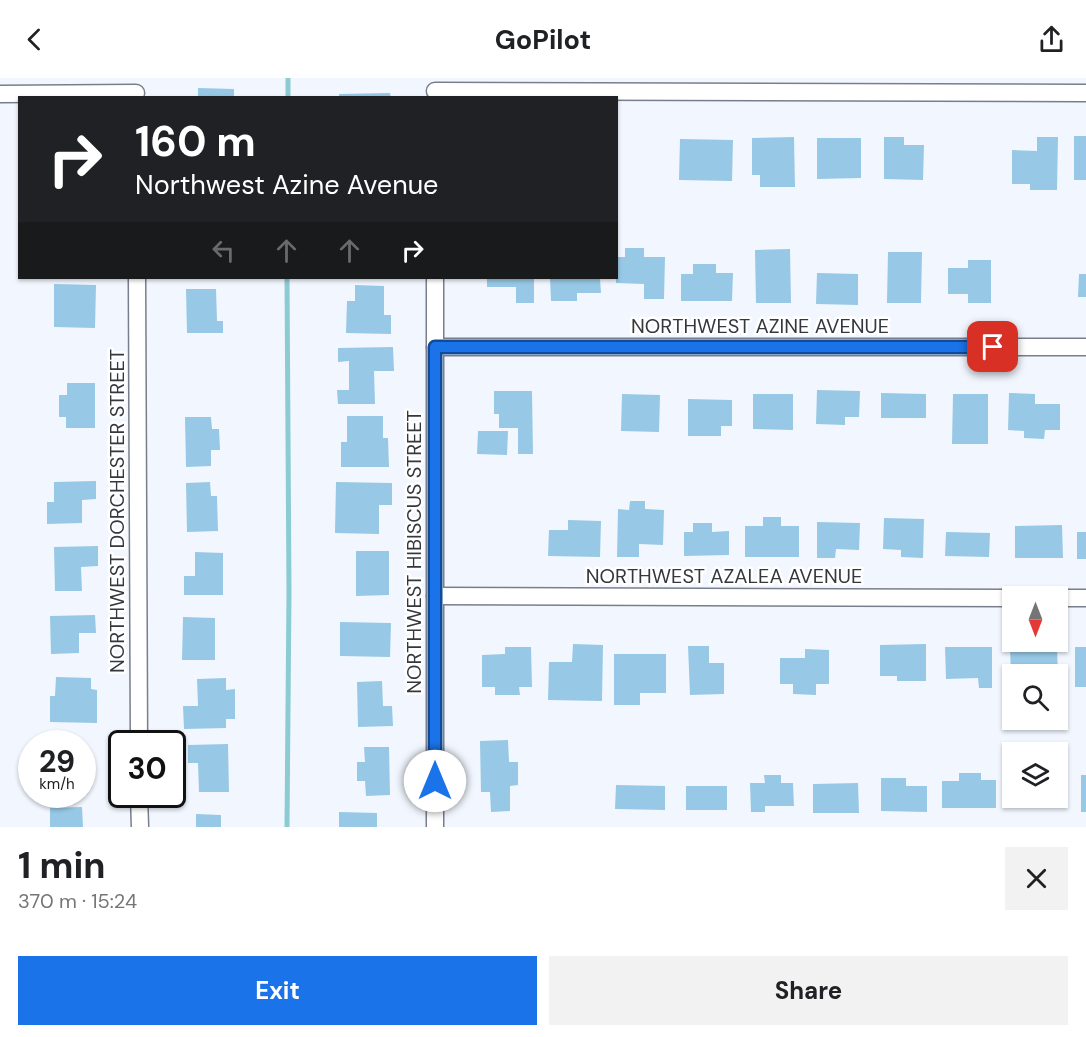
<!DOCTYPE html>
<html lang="en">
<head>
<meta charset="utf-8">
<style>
	:root { --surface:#fff; --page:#f2f2f2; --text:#202124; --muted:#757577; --accent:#1a73e8 }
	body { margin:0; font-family:"DM Sans",sans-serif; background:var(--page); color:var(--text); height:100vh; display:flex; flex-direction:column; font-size:22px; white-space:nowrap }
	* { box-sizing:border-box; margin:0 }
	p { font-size:20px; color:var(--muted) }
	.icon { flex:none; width:33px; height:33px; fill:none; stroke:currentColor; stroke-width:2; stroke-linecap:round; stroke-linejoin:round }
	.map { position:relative; height:749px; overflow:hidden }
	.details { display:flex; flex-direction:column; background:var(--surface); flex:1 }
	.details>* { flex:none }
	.banner { position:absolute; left:18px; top:18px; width:600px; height:183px; border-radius:0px; box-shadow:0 2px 4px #0004; background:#202124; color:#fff; overflow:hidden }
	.needle { width:39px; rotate:180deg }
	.tools { position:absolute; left:1002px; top:508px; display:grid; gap:12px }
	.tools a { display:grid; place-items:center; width:66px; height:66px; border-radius:0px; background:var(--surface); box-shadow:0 2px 4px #0004; font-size:30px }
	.speed { position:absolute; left:18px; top:652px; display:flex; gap:12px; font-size:30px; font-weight:700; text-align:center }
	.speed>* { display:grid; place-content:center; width:78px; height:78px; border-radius:50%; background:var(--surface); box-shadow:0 2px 4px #0004; line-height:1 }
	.speed small { font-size:15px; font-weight:400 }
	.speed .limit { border:3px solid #111; border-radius:9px; background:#fff; color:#111 }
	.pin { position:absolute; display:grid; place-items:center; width:51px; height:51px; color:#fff; margin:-26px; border-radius:12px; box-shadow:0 3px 9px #0006 }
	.me { position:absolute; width:66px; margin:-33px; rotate:0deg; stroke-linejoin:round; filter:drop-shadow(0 0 4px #0008) }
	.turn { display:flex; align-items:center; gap:21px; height:126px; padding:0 18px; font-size:27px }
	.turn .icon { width:78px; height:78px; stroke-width:2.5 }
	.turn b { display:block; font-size:42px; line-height:51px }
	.lanes { display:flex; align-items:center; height:57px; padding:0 18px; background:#0003; justify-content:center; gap:30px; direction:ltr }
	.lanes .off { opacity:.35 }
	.round { display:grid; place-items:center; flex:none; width:63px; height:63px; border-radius:0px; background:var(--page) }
	.overview { display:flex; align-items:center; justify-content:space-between; height:102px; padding:0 18px }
	h1 { font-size:36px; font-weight:700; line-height:45px }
	.cta { display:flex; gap:12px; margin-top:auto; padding:12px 18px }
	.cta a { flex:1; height:69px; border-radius:0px; background:var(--accent); color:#fff; font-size:24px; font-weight:700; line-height:69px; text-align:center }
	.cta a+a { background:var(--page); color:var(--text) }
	header { display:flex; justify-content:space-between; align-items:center; height:78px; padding:0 18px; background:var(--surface); font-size:27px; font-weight:700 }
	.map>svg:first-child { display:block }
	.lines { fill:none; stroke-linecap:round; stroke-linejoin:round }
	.stream { stroke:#8bcbd2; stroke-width:5 }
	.building { fill:#97c8e5 }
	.minor-casing { stroke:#787e8b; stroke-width:19 }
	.minor { stroke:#fff; stroke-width:16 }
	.route-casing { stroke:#114b97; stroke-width:15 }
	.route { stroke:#1a73e8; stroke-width:10 }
	.labels { text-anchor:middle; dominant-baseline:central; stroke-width:5; stroke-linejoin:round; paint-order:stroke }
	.street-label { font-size:20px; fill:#34373c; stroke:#fff }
</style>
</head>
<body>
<header><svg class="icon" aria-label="back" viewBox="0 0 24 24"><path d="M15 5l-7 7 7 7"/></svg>GoPilot<svg class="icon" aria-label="share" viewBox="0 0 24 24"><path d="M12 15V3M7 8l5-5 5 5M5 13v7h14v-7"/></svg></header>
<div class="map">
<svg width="1086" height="749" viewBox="0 0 1086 749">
	<rect width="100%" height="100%" fill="#f2f7ff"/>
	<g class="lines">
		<g class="stream">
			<path d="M288,20V0"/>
			<path d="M287,200L289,514L287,749"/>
		</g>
	</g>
	<g class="building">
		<path d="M198,10L234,11V20H198Z"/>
		<path d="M390,15L391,20H339V16Z"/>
		<rect x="1074" y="58" width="12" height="44"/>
		<path d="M794,59L795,109H760V97H752V60Z"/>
		<path d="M884,59H904V67H924L923,102L884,101Z"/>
		<path d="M1037,59H1058L1057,112H1030V106H1012V72L1037,73Z"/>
		<path d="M817,60H861V100L817,101Z"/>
		<path d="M680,61L733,62L732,103L679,102Z"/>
		<path d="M625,170H644V179H665L664,221H644V206L616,205V179H625Z"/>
		<path d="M790,171L791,225H756L755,172Z"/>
		<path d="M888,174H922L921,225H887Z"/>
		<path d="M968,182H991V225H968V216H948V190H968Z"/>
		<path d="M693,186H716V195H733L732,223H681V196H693Z"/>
		<path d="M817,195L858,196V227L816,226Z"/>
		<path d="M1079,196H1086V219H1078Z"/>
		<path d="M487,200H534V225H516V209H487Z"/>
		<path d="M550,200H600L601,215H577V223H551Z"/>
		<path d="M54,206L96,207L95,250L54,249Z"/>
		<path d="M355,207L384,208V237H391V256L346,255L347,223H355Z"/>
		<path d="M186,211H216L217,243H223V255H187Z"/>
		<path d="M393,269L394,293H374L375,326H338L337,312H349V283L338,284V270Z"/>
		<path d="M67,305H95V350H66V339H59V317H67Z"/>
		<path d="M817,312L860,313L859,339H845V347L816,346Z"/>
		<path d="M494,313H532L533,376H518V350H499V336H494Z"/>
		<path d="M881,315L926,316V340H881Z"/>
		<path d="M1009,315L1035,316V326H1060V352H1045L1044,361L1024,360V353L1008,352Z"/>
		<path d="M622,316L660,317L659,354L621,353Z"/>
		<path d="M753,316H793V352L753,351Z"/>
		<path d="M953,316H988V366H952Z"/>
		<path d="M688,321L732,322V348H721V358H688Z"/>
		<path d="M347,338H383V360H388L389,389H341V364H347Z"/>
		<path d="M185,339H211L212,351H219L220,372H211V388L186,389Z"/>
		<path d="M478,353H508L507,377L477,376Z"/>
		<path d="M96,403V421L82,422V445L47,446V424H54V404Z"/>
		<path d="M210,404L211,418H217L218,453L187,454L186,405Z"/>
		<path d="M336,404L392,405V427H379V456L335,455Z"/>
		<path d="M630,423H645V431L664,432L663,467L639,466V479H617L618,431L629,432Z"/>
		<path d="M763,439H781V448H799V479H745V448H763Z"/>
		<path d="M884,440L924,441L923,480L901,479V472L883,471Z"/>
		<path d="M568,442L601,443L600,479L548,478L549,452H568Z"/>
		<path d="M817,444L860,445L859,472L836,471L835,480H817Z"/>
		<path d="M693,445H712V454L729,453V477L684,478V454H693Z"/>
		<path d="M1062,447L1063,480H1015V448Z"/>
		<path d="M946,454L990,455L989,479L945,478Z"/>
		<rect x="1077" y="454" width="9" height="27"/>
		<path d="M98,468V488L81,489L82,513H55L54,469Z"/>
		<path d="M356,473H389V517L356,518Z"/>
		<path d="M195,474L223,475V517H184V498H195Z"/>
		<path d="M95,537L96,555H79V575L51,576L50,538Z"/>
		<path d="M183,539L215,540V582H182Z"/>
		<path d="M340,544L391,545L390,579L340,578Z"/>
		<path d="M573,566L603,567L602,623L548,622L549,584H572Z"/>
		<path d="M926,566V603H897V598H880V567Z"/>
		<path d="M688,568H709V585H724V616L690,617Z"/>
		<path d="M505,569H531L532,609H519L520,617H495V609H482V577L505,576Z"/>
		<path d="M945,569H992V610H979L978,600L946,601Z"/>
		<path d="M1057,569L1058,597H1011L1010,570Z"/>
		<rect x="1075" y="569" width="11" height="40"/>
		<path d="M805,571L829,572V606H816V617L793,616V606H780V580H805Z"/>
		<path d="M614,576H666V615H640V627H614Z"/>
		<path d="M56,599L91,600V611L97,612V645L50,644V618H55Z"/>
		<path d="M226,600V612L235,611V641H226V650L184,651L183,628H198L197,601Z"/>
		<path d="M382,603L383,628H392L393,648L358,649L357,604Z"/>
		<path d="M508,662L509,684H518V707L510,708V733L491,734L490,714H481L480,663Z"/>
		<path d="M228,666L229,714H199L198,685H188V667Z"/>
		<path d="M364,669H389L390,717L366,718L365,703H357V684H365Z"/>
		<path d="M959,695H981V702H996V730H942V703H959Z"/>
		<path d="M764,697H781V705H793L794,728H765V734H751L750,705H765Z"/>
		<rect x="1081" y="697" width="5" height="37"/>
		<path d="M881,700H906V708H927V734L881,733Z"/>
		<path d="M858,705L859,735H813V706Z"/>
		<path d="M616,707L665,708V732L615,731Z"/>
		<rect x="686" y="708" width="41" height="24"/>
		<path d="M82,729L83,749H50V730Z"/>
		<path d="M339,734L377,735V749H339Z"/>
		<path d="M196,736L221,737V749H196Z"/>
	</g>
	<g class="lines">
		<g class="minor-casing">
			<g id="minor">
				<path d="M435,13L1086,15"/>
				<path d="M0,16L136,15"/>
				<path d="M137,200L139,666"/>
				<path d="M435,200V749"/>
				<path d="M435,269H1086"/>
				<path d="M435,518L1012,520"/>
				<path d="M1058,520H1086"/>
				<path d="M139,717L140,749"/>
			</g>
		</g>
		<use href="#minor" class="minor"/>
	</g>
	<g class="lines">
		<g class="route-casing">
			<path id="route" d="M435,703V269H993"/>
		</g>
		<use href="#route" class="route"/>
	</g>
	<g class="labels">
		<g class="street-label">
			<text x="760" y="248">NORTHWEST AZINE AVENUE</text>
			<text transform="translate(117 433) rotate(-90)">NORTHWEST DORCHESTER STREET</text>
			<text transform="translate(414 474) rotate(-90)">NORTHWEST HIBISCUS STREET</text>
			<text x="724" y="498">NORTHWEST AZALEA AVENUE</text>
		</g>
	</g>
</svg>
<div class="tools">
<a><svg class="needle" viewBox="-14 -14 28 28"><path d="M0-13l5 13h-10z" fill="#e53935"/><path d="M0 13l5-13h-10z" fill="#757577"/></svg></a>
<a><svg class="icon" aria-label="search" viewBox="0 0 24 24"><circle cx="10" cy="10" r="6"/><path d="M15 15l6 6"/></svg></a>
<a><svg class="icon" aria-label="layers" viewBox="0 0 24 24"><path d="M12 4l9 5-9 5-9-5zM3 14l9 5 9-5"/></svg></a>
</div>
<div class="speed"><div>29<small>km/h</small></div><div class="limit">30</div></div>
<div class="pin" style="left:993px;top:269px;background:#d93025"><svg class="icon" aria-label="arrive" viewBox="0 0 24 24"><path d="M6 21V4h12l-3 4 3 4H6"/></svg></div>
<svg class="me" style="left:435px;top:703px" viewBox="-20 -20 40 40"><circle r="19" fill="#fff"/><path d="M0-13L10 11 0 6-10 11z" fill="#1a73e8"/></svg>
<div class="banner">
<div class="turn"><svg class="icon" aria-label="right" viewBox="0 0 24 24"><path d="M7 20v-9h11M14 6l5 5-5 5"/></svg><div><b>160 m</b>Northwest Azine Avenue</div></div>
<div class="lanes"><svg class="icon off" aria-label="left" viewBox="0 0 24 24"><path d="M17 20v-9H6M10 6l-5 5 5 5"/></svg><svg class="icon off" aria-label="ahead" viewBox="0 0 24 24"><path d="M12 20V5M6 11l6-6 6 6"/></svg><svg class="icon off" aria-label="ahead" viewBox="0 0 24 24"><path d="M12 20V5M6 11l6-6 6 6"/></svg><svg class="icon" aria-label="right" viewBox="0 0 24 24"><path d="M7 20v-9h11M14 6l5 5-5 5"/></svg></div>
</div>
</div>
<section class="details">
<div class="overview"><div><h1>1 min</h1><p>370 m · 15:24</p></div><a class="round"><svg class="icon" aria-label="close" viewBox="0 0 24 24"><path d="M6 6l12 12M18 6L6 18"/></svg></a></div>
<div class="cta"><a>Exit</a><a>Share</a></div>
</section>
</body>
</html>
